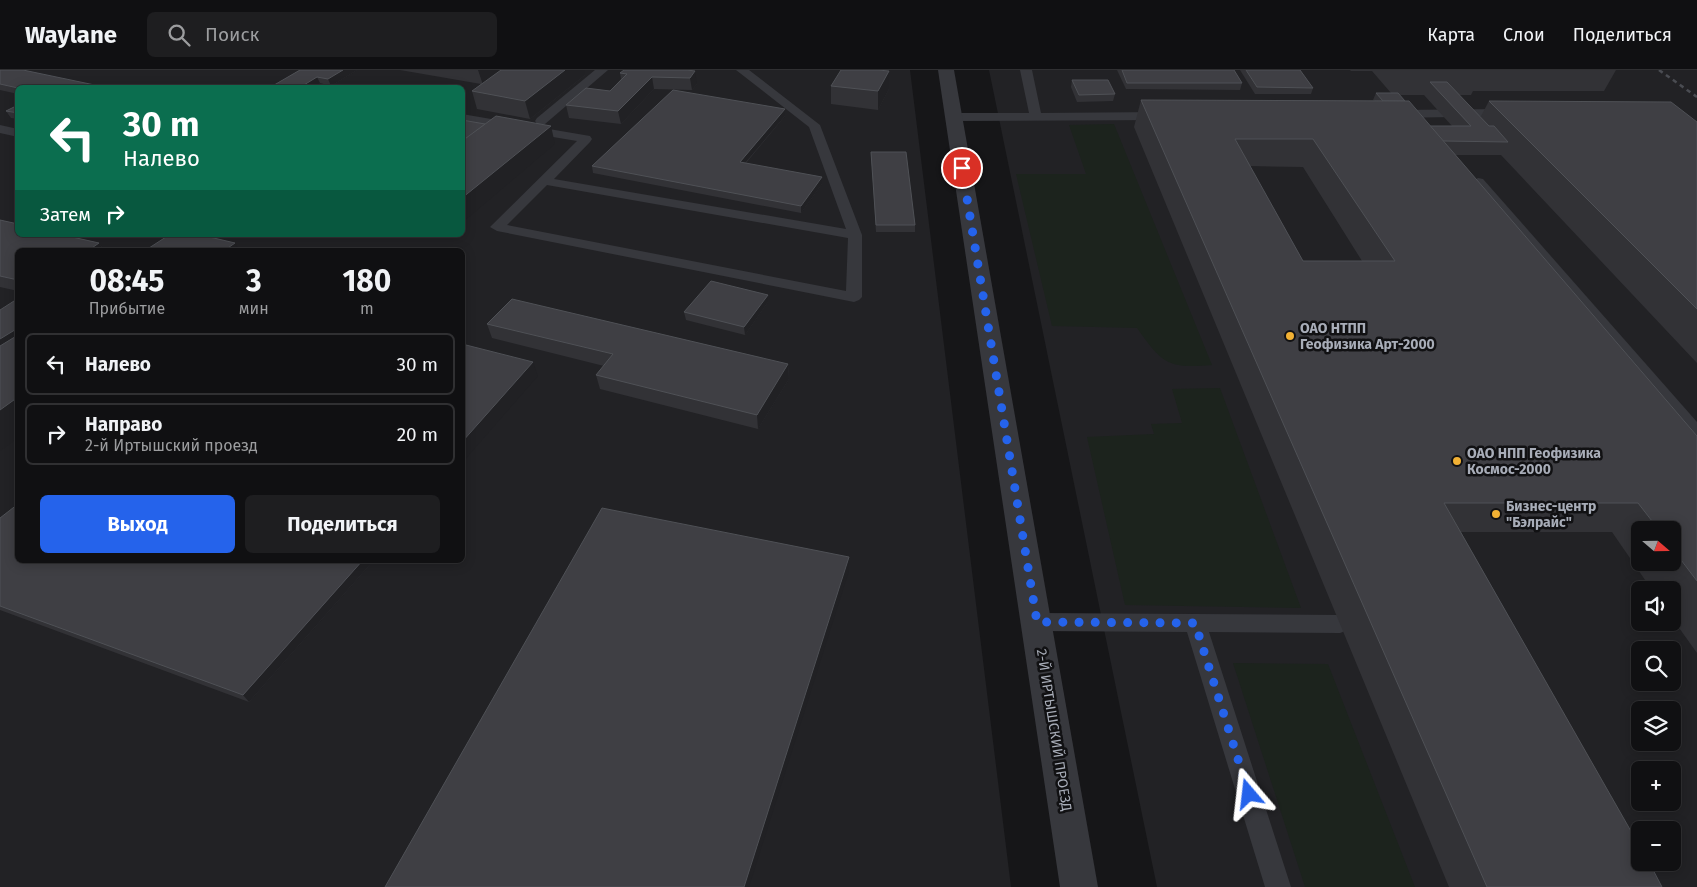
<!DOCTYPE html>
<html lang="ru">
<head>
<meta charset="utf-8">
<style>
	:root { --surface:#101012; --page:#1e1e20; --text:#f1f3f6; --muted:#9c9d9f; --line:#303032; --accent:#2563eb }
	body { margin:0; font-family:"Fira Sans",sans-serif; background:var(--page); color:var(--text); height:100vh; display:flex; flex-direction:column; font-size:19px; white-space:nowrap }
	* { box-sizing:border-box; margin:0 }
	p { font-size:16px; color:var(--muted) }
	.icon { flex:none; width:28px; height:28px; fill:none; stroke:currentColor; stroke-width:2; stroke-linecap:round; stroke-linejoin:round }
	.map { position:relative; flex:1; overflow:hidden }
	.sheet { position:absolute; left:15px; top:178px; width:450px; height:315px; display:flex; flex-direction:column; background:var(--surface); border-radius:8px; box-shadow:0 2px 12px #0003,0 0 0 1px var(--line) }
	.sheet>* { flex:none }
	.top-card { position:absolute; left:15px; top:15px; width:450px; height:152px; border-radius:8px; box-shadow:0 2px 12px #0003,0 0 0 1px var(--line); background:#0b6e4f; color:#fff; overflow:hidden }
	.needle { width:32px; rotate:110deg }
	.tools { position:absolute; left:1631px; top:451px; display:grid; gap:10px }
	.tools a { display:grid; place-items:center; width:50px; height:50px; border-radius:8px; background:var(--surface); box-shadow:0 2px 12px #0003,0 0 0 1px var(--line); font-size:25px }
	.pin { position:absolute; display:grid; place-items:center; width:42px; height:42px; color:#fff; margin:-21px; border:2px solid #fff; border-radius:50%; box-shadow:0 1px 5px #0007 }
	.me { position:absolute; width:55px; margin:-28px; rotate:343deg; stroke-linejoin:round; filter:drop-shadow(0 0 4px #0008) }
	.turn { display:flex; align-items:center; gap:18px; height:105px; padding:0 25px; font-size:22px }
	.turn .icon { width:65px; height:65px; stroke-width:2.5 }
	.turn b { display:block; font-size:35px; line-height:42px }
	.then { display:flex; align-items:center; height:48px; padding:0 25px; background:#0003; gap:10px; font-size:19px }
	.eta { display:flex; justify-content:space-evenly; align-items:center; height:85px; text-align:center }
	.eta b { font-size:30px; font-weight:700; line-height:35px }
	.primary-button { display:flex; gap:10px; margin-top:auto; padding:10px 25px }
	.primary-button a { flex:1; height:58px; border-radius:8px; background:var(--accent); color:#fff; font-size:20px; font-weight:700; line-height:58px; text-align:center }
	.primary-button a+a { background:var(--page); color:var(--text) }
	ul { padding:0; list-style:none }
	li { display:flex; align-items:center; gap:15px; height:62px; margin:0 10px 8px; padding:0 15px; border:2px solid var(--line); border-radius:8px }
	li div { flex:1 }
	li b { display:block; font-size:19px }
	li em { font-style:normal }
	header { display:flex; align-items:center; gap:30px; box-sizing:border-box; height:70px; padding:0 25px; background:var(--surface); border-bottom:1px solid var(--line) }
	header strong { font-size:24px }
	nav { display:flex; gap:28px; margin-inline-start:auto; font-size:18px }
	.search { width:350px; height:45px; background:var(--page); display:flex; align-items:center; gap:12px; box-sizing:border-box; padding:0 18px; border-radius:8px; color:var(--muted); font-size:19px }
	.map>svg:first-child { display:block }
	.built { fill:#222225; fill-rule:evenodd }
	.green { fill:#1c231d }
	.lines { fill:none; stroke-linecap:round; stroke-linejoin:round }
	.service { fill:#37383d; fill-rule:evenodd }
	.tertiary { fill:#37383d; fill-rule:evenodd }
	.rail { stroke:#4a4c52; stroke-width:2.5; stroke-dasharray:4.5 4; stroke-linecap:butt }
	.wall { fill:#323236; fill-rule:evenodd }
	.shaded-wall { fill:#212124 }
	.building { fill:#3f3f44; stroke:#4f5156; fill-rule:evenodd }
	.route { stroke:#2563eb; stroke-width:9; stroke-dasharray:0 16.2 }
	.poi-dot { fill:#f2b134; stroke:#111113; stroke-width:2 }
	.labels { text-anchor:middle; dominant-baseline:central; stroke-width:5; stroke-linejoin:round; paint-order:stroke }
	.poi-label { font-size:14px; font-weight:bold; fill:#a8adb8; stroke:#111113; text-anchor:start }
	.street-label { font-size:14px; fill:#a8adb8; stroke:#111113 }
</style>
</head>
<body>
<header>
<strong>Waylane</strong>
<div class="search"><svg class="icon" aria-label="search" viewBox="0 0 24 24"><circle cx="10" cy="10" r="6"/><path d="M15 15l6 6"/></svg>Поиск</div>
<nav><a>Карта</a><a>Слои</a><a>Поделиться</a></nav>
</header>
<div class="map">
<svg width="1697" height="817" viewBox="0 0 1697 817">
	<rect width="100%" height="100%" fill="#161618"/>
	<g class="built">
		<path d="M0,0H910L1011,817H0ZM18,18H462V165H18ZM18,180H462V490H18Z"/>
		<path d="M989,0H1697V817H1157ZM1640,460H1672V492H1640ZM1640,520H1672V552H1640ZM1640,580H1672V612H1640ZM1640,640H1672V672H1640ZM1640,700H1672V732H1640ZM1640,760H1672V792H1640Z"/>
	</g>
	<g class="green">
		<path d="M1114,54L1212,295C1167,299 1162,293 1137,258L1052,256L1016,104H1086L1069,55Z"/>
		<path d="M1220,318L1301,538L1125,535L1087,367L1154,364L1151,354L1182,353L1172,319Z"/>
		<path d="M1233,593L1328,594L1415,817H1305Z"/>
	</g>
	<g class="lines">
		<g class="service">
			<path d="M595,0H608L545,54H537L535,51L537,48Z"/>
			<path d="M736,0H749L820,55L862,165V227L859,230L854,232L497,161L490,157L577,71L462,52V44L590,66L592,69L590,72L554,109L846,159L809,57ZM547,115L848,168L846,221L507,155Z"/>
			<path d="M1020,0H1032L1041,43L1162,42L1168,46L1162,50L953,51L947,47L953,43H1029Z"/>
			<path d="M1507,39L1511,40L1513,43L1511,46L1395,48L1389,44L1395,40Z"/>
			<path d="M0,55L18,59V67L0,63Z"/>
			<path d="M1478,108L1483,109L1697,352V370L1691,368L1473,115L1471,112Z"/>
			<path d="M1037,543L1340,545L1348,548L1351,554L1348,560L1340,563L1209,562L1291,817H1265L1187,562L1037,561L1029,558L1026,552L1029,546Z"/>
		</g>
		<path class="tertiary" d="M938,0H954L1098,817H1060Z"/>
		<path class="rail" d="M1659,0L1697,27"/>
	</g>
	<g class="wall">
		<path d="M0,0L18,18V24L0,20Z"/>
		<path d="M300,0H357L331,16L320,13L313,18H269Z"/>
		<path d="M400,0H585V5L530,49L477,39L472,21L481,14Z"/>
		<path d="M687,0L697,14L692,20L654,19L621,54L569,48L566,35L610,21L621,9L620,3Z"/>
		<path d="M1117,0H1234L1242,13L1240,20L1126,19Z"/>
		<path d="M1240,0H1300L1313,18L1311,24H1255Z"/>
		<path d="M1350,0H1616L1604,21H1473L1471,25H1459L1480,48L1489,31L1697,52V293L1501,85H1455L1697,366V583L1672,548V520H1652L1612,462H1461L1662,817H1449L1134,57L1141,30L1375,31L1373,30L1376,23H1391L1372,1H1351ZM1399,25H1424L1452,56H1430ZM1250,96L1303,97L1362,191H1303ZM1640,460H1672V492H1640Z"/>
		<path d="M889,1V19L878,40L831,34V16Z"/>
		<path d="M1072,10L1115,24L1113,31L1077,32L1071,17Z"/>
		<path d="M18,35V49L11,48L6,41Z"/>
		<path d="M785,39V46L746,93L822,114L801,143L593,103L592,96Z"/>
		<path d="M871,82L915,155V162H876Z"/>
		<path d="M0,150L99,173L104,180H18V221L0,217Z"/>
		<path d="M768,232L745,265L686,250L684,242Z"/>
		<path d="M487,254L788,294L789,309L758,359L600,319L596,305L604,296L492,268Z"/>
		<path d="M0,448L18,490H374L249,632L0,540Z"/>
	</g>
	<g class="shaded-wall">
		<path d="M343,0H357L331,16L328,9Z"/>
		<path d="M478,0H504L483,15Z"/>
		<path d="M565,0H585V5L530,49L525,31Z"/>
		<path d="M695,1L697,14L692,20L690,8Z"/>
		<path d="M889,1V19L878,40V21Z"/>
		<path d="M317,7L320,13L313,18H299Z"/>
		<path d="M652,7L654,19L621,54L618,41Z"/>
		<path d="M785,39V46L740,99V92Z"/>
		<path d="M551,56L555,74L462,153V128Z"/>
		<path d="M822,107V114L801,143V136Z"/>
		<path d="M99,173L104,180H89Z"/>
		<path d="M235,173L239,180H225Z"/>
		<path d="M768,225V232L745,265L744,257Z"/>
		<path d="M18,258V280L0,292V269Z"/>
		<path d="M533,292L538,306L462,393V372Z"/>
		<path d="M788,294L789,309L758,359L757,345Z"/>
		<path d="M18,327V368L0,381V340Z"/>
		<path d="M849,487V501L749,817H744Z"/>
		<path d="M363,490H374L249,632L243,625Z"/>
	</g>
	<g class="building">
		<path d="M0,0H23L109,18H18L0,14Z"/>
		<path d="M300,0H343L328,9L317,7L299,18H269Z"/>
		<path d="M501,0H565L525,31L472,21Z"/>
		<path d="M624,0H687L695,1L690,8L652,7L618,41L566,35L586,18L610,21L627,4L620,3Z"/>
		<path d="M841,0H878L889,1L878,21L831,16Z"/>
		<path d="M1122,0H1234L1242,13H1127Z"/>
		<path d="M1246,0H1300L1313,18L1257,17Z"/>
		<path d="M1072,10H1108L1115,24L1079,25Z"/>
		<path d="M1430,12H1447L1489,56H1494L1508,72L1443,71L1430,56H1471Z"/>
		<path d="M673,20L785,39L740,92L822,107L801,136L592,96Z"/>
		<path d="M1376,23H1398L1405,31H1383Z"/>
		<path d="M1141,30L1409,31L1697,366V511L1672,478V460H1659L1638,433H1444L1640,777V792H1649L1662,817H1487ZM1235,69H1313L1395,191H1303Z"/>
		<path d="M1489,31L1671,32L1697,52V239Z"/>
		<path d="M18,35V43L6,41Z"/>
		<path d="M496,46L551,56L462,128V71Z"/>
		<path d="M462,50L485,54L462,71Z"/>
		<path d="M871,82H906L915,155H876Z"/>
		<path d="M0,150L18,154V165H63L99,173L89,180H18V210L0,206Z"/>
		<path d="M169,165H201L235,173L225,180H146Z"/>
		<path d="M711,211L768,225L744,257L684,242Z"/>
		<path d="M512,229L788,294L757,345L596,305L613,284L487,254Z"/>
		<path d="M14,231L18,232V258L0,269V240Z"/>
		<path d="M18,265V327L0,340V276Z"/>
		<path d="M462,274L533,292L462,372Z"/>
		<path d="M18,434V490H363L243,625L0,536V448Z"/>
		<path d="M602,438L849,487L744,817H385Z"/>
	</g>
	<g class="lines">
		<path class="route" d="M962,98L1037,552L1195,553L1249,724"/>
	</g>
	<g class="poi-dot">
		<circle cx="1290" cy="266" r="5"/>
		<circle cx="1457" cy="391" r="5"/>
		<circle cx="1496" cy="444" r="5"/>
	</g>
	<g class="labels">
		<g class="poi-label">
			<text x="1300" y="258">ОАО НТПП<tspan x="1300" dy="16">Геофизика Арт-2000</tspan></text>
			<text x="1467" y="383">ОАО НПП Геофизика<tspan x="1467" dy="16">Космос-2000</tspan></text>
			<text x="1506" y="436">Бизнес-центр<tspan x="1506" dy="16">"Бэлрайс"</tspan></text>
		</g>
		<g class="street-label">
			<text transform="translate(1054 660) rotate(81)">2-Й ИРТЫШСКИЙ ПРОЕЗД</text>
		</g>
	</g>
</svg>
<div class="tools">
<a><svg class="needle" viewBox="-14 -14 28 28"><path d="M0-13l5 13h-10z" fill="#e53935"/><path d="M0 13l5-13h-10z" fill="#9c9d9f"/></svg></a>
<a><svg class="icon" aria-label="sound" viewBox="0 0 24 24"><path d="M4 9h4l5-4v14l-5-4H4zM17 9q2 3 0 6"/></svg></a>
<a><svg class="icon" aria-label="search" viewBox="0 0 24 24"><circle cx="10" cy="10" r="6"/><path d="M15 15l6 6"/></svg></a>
<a><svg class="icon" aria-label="layers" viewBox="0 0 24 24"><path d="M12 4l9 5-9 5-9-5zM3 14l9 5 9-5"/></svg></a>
<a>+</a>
<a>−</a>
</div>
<div class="pin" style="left:962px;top:98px;background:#d93025"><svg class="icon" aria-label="arrive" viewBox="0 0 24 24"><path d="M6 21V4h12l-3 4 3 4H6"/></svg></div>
<svg class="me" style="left:1249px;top:724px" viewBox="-20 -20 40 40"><path d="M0-17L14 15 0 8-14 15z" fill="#2563eb" stroke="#fff" stroke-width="4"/></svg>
<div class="top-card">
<div class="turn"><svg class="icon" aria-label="left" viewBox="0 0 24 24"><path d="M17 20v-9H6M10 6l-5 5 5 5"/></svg><div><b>30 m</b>Налево</div></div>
<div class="then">Затем<svg class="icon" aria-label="right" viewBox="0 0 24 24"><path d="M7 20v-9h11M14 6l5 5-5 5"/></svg></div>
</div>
<section class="sheet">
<div class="eta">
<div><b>08:45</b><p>Прибытие</p></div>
<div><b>3</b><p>мин</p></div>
<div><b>180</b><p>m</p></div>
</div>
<ul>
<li><svg class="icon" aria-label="left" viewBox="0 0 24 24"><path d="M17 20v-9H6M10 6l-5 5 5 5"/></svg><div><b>Налево</b></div><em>30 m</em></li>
<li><svg class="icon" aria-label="right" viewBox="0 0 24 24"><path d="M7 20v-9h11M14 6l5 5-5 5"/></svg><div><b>Направо</b><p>2-й Иртышский проезд</p></div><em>20 m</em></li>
</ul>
<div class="primary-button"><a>Выход</a><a>Поделиться</a></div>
</section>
</div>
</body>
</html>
